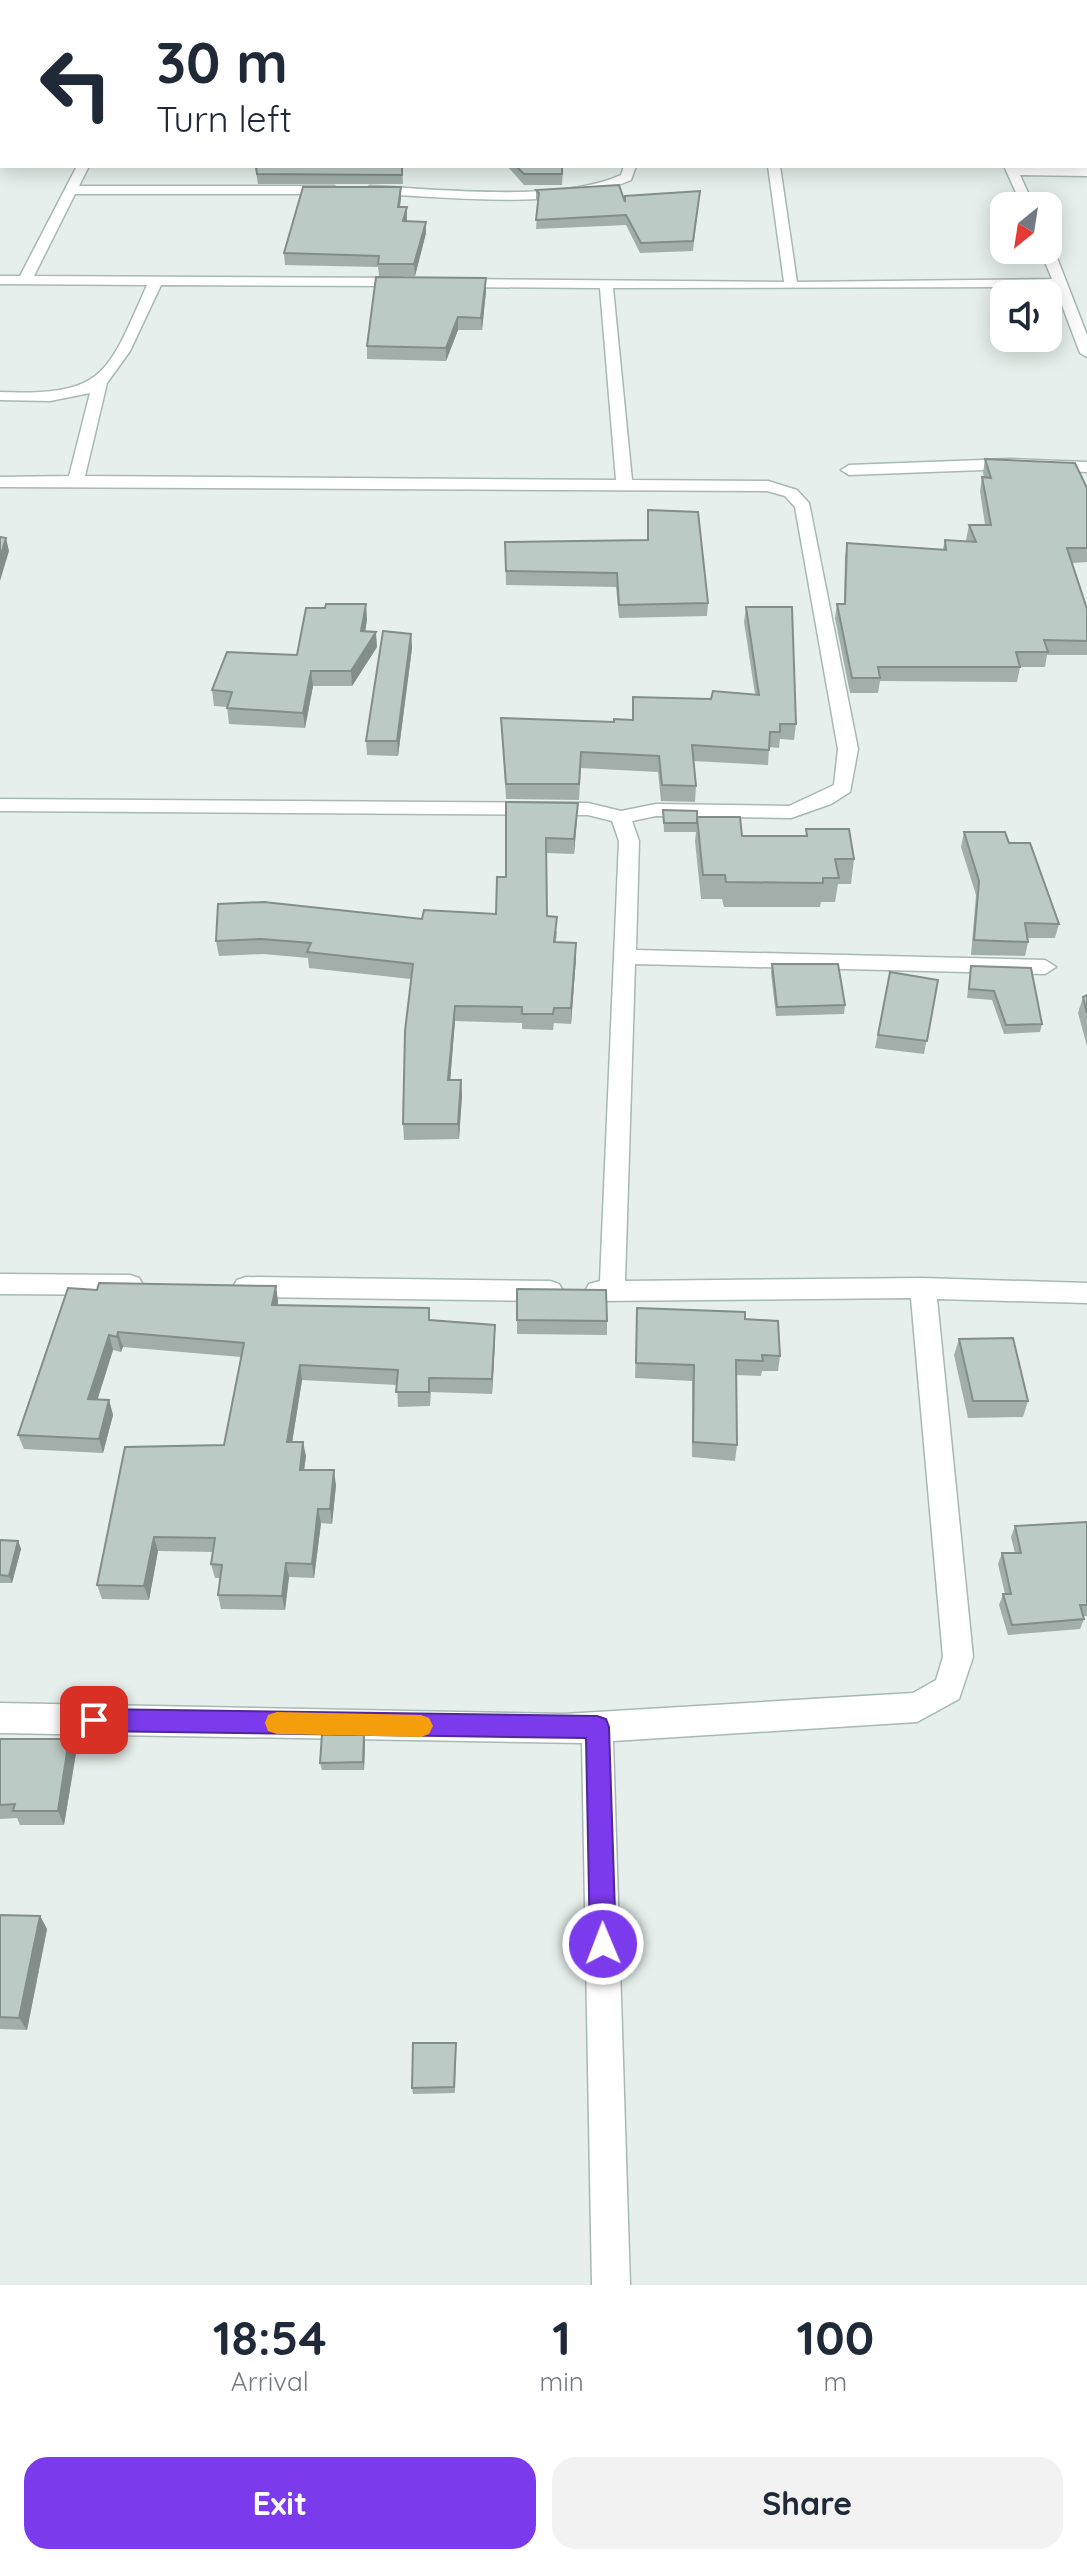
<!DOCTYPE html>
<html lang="en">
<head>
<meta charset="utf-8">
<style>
	:root { --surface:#fff; --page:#f2f2f3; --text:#1f2937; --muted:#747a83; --accent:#7c3aed }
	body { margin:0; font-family:Quicksand,sans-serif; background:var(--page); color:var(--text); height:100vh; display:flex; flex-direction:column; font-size:30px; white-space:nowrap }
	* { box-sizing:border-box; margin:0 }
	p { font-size:26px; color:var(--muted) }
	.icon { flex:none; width:44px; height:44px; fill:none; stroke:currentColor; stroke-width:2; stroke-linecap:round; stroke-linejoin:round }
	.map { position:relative; height:2285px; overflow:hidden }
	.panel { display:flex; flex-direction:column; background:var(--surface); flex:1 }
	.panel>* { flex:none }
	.top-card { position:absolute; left:0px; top:0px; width:1088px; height:168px; box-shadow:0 4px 20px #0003; background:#fff; color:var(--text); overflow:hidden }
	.needle { width:52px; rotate:210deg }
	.fabs { position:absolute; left:990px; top:192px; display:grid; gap:16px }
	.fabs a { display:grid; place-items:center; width:72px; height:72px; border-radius:16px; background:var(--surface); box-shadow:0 4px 20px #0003; font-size:40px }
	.pin { position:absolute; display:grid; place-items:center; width:68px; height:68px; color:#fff; margin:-34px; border-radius:16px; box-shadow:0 4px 12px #0006 }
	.me { position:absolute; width:88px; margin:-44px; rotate:359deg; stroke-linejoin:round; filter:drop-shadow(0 0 6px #0008) }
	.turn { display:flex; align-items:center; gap:28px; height:168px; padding:0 24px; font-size:36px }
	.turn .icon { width:104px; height:104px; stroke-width:2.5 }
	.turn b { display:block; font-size:56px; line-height:68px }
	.eta { display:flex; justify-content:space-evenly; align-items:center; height:136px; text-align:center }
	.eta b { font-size:48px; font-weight:700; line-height:56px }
	.action { display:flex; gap:16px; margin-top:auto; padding:16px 24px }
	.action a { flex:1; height:92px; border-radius:24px; background:var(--accent); color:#fff; font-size:32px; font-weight:700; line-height:92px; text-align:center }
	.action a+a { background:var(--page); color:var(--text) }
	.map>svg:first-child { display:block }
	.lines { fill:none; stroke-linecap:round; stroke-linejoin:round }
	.street-casing { stroke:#a8b8b2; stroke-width:3 }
	.street { fill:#fff; fill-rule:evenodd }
	.wall { fill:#a1aea9 }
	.shaded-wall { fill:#838d89 }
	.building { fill:#bbcac4; stroke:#838d89; stroke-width:2 }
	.route { fill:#7c3aed; stroke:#51269a; stroke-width:2 }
	.slow { fill:#f59e0b }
</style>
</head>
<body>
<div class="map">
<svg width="1087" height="2285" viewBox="0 0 1087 2285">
	<rect width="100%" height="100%" fill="#e6efeb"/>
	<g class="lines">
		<g class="street-casing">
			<g id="street">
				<rect x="615" y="0" width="10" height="2"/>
				<path d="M729,0H739L740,2H730Z"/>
				<rect x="0" y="9" width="2" height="6"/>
				<rect x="0" y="131" width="2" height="8"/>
				<path d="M77,166H89L79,186H334L340,190L334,194H75L34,276L405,278L412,282L405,286L161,285L130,351L107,383L85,476L616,480L600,288L454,287L447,283L454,279L784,282L768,166H780L797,282L1052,279L1040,250H1048V246L1054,250L1087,335V357L1080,353L1055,287L613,288L632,480L768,481L797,490L809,503L858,749L850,792L831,804L791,818L656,816L632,821L639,841L636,950L1045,960L1056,967L1045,974L635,964L625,1281L923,1278L1087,1283V1303L937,1299L973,1657L959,1699L917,1722L613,1741L630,2285H592L582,1743L0,1733V1703L564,1714L913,1693L936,1680L943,1657L911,1298L598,1301L589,1298L585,1291L589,1284L600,1281L619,841L612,821L588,815L0,811V799L588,803L621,811L656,804L789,806L834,785L838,749L795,507L785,496L767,491L0,487V477L69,476L90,393L50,401L0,400V392C105,396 107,375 147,285L0,284V276H20Z"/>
				<path d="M624,166H636L631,180C560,212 448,196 370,194L364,190L370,186C440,189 559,203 621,175Z"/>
				<path d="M1004,166L1087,168V176L1020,175L1034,206H1022Z"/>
				<path d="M1009,459L1087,462V472L1009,469L849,475L841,470L849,465Z"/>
				<path d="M0,1274L130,1275L139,1278L143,1285L139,1292L130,1295L0,1294Z"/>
				<path d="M246,1277L550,1281L559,1284L563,1291L559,1298L550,1301L246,1297L237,1294L233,1287L237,1280Z"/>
			</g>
		</g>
		<use href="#street" class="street"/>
	</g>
	<g class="wall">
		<path d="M255,166H402L403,184H258Z"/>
		<path d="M507,166H563L562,185H524Z"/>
		<path d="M536,190L624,201L700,191L693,251L640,253L626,225L536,229L538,202L536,199Z"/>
		<path d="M401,198L400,207H407V221L426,233L415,276H379L378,267L285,265L284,253Z"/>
		<path d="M486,291L482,330H458L446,361L367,359V346Z"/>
		<path d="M985,459L1087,488V562L1072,563L1087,609V655H1047L1045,667H1020L1017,682L880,681L878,693H850L835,618L837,604H844L845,557L847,543L943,549L945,540L967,542L966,540L969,525H985L980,491L982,477L984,478L983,473Z"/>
		<path d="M647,540L708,603L707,616L619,618L616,587L506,585L505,542Z"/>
		<path d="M746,607L796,724L794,740L780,739L779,748L769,747L768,765L694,761L696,786L695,802L661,801L658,772L581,768L579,800L506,799L501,718L614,722L632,720L633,697L711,699L755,694L744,622Z"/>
		<path d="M367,619L365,632L377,647L352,686H313L305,728L229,724L227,707L214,706L212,690L297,655Z"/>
		<path d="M411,634L412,648L398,756L367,755L366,741Z"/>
		<path d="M506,802L577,818L574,854L546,853L547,916L557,932L556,942L576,958L571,1024L554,1023L553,1030L522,1029V1023L455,1021L450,1080H461L462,1095L459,1139L404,1140L403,1124L411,979L309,968L308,958L263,954L219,956L216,941L422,919L496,914L506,877Z"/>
		<path d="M663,810L698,817L742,836H806V829L854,859L851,884H838L835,902H821L820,907H724L722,899H701L695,841L696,832H664Z"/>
		<path d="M964,832L1009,843L1059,924L1055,938H1028V942L1025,956L971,955L976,895L961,847Z"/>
		<path d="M772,964L845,1005L844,1014L776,1016L771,973Z"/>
		<path d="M971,966L1042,1024L1040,1032L1004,1034L992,1000L967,998Z"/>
		<path d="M890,972L938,980L924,1054L875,1048Z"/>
		<path d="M1087,995V1046L1078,1013L1083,997Z"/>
		<path d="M276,1286L278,1302V1305L430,1320L495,1340L492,1394L431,1392L430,1406L398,1407L397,1385L302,1380L292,1442L306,1456L304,1470L336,1485L332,1524L321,1523L314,1578L289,1577L285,1610L221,1609L218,1595L220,1578H215L211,1564L213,1552L158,1551L149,1600L102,1599L97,1585L224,1445L241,1357L123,1347L121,1352L113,1350L97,1400H109L113,1415L103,1453L24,1449L18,1435L97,1290Z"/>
		<path d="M517,1289L607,1321V1335L517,1334Z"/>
		<path d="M637,1308L745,1319L780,1356L778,1371H762L761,1376L736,1375L737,1445L735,1461L692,1457V1381L635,1378Z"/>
		<path d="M959,1339L1028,1401L1023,1417L968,1418L954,1355Z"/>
		<path d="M1087,1522V1616H1084V1619L1080,1629L1008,1635L999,1605L1003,1594H1005L998,1564L1002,1553H1015L1011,1537L1015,1526Z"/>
		<path d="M0,1540L18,1541L21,1549L12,1583H0Z"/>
		<path d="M364,1735L365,1742L364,1770H322L320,1763Z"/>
		<path d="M0,1739H69L76,1753L64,1825H20L17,1818L0,1819Z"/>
		<path d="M0,1915L40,1916L47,1929L27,2030L0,2029Z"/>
		<path d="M456,2049L455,2093L413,2094L412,2088Z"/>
	</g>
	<g class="shaded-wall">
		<path d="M401,187V198L398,218V207Z"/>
		<path d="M407,207V219L403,233V221Z"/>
		<path d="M426,222V233L415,276L414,264Z"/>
		<path d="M486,278V291L482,330L481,318Z"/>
		<path d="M458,317V330L446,361V348Z"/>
		<path d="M6,538L9,551L0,581V558Z"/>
		<path d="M366,604L367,619L363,647L361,631Z"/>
		<path d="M376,632L377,647L352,686L351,671Z"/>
		<path d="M411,634L412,648L398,756L397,741Z"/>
		<path d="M311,671L313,686L305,728L303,713Z"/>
		<path d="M578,803L577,818L574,854V839Z"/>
		<path d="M576,943V958L571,1024V1008Z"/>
		<path d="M455,1006V1021L449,1095L448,1080Z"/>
		<path d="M461,1080L462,1095L459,1139L458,1124Z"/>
		<path d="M276,1286L278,1302L274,1320L272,1305Z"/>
		<path d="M495,1325V1340L492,1394V1379Z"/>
		<path d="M118,1332L123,1347L121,1352L117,1337Z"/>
		<path d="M109,1335L113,1350L93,1414L88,1399Z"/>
		<path d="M300,1365L302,1380L290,1456L287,1442Z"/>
		<path d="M109,1400L113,1415L103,1453L99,1439Z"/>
		<path d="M303,1442L306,1456L302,1484L300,1470Z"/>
		<path d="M334,1470L336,1485L332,1524L330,1509Z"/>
		<path d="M318,1509L321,1523L314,1578L312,1564Z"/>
		<path d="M154,1537L158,1551L149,1600L144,1586Z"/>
		<path d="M18,1541L21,1549L12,1583L9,1576Z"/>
		<path d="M286,1563L289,1577L285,1610L282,1596Z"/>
		<path d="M364,1735L365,1742L364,1770L363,1762Z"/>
		<path d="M69,1739L76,1753L64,1825L58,1811Z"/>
		<path d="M40,1916L47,1929L27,2030L19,2018Z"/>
	</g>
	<g class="building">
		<path d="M21,0H54L53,2H20Z"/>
		<path d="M139,0H364V2H137Z"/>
		<rect x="517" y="0" width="81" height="2"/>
		<path d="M744,0H1087V36L1086,37V2H745Z"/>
		<path d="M1086,45H1087V84L1086,82Z"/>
		<path d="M256,166H402V175L257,174Z"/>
		<path d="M516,166H562V174H524Z"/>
		<path d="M619,185L625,202V196L700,191L693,241L641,243L626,215L536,220L539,193L536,190Z"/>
		<path d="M303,187H401L398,207H407L403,221L426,222L414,264H378L379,256L284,253Z"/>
		<path d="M376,277L486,278L481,318L458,317L446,348L367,346Z"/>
		<path d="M985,459L1075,463L1087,488V548H1067L1087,609V641L1044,640L1048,652H1016L1020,667H878L880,678H852L837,604H845L847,543L946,550L945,540L976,542L969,525H991L982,477L991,478Z"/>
		<path d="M648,510L698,512L708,603L619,605L617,573L506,571L505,542L648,540Z"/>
		<path d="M0,537L6,538L0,558Z"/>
		<path d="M326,604H366L361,631L376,632L351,671H311L303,713L227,708L232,692L212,690L227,652L297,655L306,608H325Z"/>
		<path d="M746,607H792L796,724H780V732H770L769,750L692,745L696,786L662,785L659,756L581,752L579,784H506L501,718L614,722V719L633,720V697L711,699L713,691L759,695Z"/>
		<path d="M383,631L411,634L397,741H366Z"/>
		<path d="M506,802L578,803L574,839L546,838L547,916L557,917L554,942L576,943L571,1008H554L553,1014H522V1007L455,1006L448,1080H461L458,1124H403L405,1031L413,964L307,952L311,943L261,939L216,941L218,904L264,902L422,919L424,910L496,914L497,877H506Z"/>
		<path d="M663,810L697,811V823H664Z"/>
		<path d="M697,817H740L742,836H807L806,829H849L854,859H835L839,878H823V883L726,882L725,875H703Z"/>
		<path d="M964,832H1005L1009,843H1030L1059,924L1025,923L1028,942L974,940L979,881Z"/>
		<path d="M772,964H838L845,1005L777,1007Z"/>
		<path d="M971,966L1031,968L1042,1024L1006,1025L994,991L969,989Z"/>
		<path d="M890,972L938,980L927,1041L878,1035Z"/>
		<path d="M1087,995V1013L1083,997Z"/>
		<path d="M99,1283L276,1286L272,1305L429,1308V1320L495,1325L492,1379L429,1378V1392H396L398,1370L300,1365L287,1442H303L300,1470H334L330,1509H318L312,1564L286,1563L282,1596L218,1595L222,1565L211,1564L215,1538L154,1537L144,1586L97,1585L125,1447L224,1445L244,1343L118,1332L117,1337L109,1335L88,1399L109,1400L99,1439L18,1435L68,1288L97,1290Z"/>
		<path d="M517,1289L606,1290L607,1321L517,1320Z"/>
		<path d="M637,1308L745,1312V1319L778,1321L780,1356L762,1355L763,1361L736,1360L737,1445L693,1442L694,1365L636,1363Z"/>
		<path d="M1013,1338L1028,1401H973L959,1339Z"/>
		<path d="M1087,1522V1605H1080L1084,1619L1012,1625L1003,1594H1011L1002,1553H1021L1015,1526Z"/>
		<path d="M0,1540L18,1541L9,1576L0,1575Z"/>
		<path d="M322,1734L364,1735L363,1762L320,1763Z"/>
		<path d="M0,1739H69L58,1811H13L15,1804L0,1805Z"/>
		<path d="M0,1915L40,1916L19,2018L0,2017Z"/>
		<path d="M413,2043H456L454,2087L412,2088Z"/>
	</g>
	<path class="route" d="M94,1709L597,1716L606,1719L609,1727L616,1944L612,1953L603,1957L594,1953L590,1944L586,1738L94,1731L86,1728L82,1720L86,1712Z"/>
	<path class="slow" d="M277,1712L421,1715L429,1718L433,1726L429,1734L421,1737L277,1734L268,1731L265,1723L268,1715Z"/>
</svg>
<div class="fabs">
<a><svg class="needle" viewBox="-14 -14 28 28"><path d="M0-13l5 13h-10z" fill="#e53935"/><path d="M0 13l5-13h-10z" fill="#747a83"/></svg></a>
<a><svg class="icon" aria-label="sound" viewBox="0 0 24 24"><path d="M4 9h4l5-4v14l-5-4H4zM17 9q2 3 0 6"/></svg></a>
</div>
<div class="pin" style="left:94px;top:1720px;background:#d93025"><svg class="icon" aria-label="arrive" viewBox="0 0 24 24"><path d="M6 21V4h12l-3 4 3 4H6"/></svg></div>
<svg class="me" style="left:603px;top:1944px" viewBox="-20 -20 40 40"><circle r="17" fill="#7c3aed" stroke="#fff" stroke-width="3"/><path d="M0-11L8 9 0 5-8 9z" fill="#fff"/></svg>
<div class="top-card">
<div class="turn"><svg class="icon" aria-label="left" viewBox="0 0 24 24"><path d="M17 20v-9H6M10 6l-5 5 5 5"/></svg><div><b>30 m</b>Turn left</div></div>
</div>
</div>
<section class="panel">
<div class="eta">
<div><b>18:54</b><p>Arrival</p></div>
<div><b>1</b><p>min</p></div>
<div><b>100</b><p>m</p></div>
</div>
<div class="action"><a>Exit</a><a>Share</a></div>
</section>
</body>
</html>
